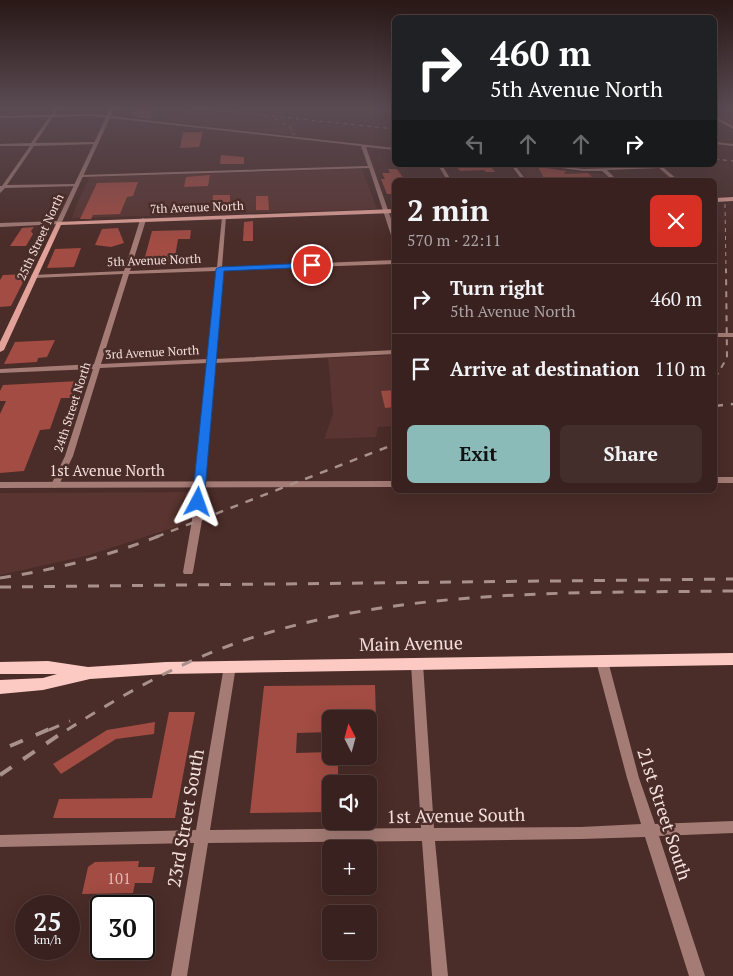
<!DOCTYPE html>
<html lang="en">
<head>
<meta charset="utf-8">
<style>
	:root { --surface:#38211e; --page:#432e2b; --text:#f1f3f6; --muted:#aba3a4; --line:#523e3c; --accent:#8bbbb9 }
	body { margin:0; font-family:"PT Serif",serif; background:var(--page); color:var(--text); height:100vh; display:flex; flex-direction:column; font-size:19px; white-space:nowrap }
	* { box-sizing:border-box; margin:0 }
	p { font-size:16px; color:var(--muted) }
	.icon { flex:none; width:28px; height:28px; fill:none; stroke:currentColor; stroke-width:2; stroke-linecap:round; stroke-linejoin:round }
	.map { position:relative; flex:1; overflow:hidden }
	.drawer { position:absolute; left:392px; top:178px; width:325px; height:315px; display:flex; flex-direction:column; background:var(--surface); border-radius:8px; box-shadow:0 5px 20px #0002,0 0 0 1px var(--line) }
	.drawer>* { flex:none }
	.top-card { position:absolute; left:392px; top:15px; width:325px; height:152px; border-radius:8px; box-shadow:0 5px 20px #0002,0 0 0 1px var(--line); background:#202124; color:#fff; overflow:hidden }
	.needle { width:32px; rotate:354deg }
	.fabs { position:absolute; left:322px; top:710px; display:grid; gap:10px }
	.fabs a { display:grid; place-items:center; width:55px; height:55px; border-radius:8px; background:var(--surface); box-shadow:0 5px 20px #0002,0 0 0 1px var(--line); font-size:25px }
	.speed { position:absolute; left:15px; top:895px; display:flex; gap:10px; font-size:25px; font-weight:700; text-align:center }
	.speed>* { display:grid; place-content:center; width:65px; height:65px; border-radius:50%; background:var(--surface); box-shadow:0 5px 20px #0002,0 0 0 1px var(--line); line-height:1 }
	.speed small { font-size:12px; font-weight:400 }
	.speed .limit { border:2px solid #111; border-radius:8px; background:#fff; color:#111 }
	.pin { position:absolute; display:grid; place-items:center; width:42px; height:42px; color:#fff; margin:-21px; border:2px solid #fff; border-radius:50%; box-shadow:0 1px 5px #0007 }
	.me { position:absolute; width:55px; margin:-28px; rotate:4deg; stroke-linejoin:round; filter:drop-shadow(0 0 4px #0008) }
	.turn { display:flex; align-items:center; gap:18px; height:105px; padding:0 15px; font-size:22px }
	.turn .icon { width:65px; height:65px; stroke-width:2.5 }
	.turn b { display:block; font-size:35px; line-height:42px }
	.lanes { display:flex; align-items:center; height:48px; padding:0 15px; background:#0003; justify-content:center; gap:25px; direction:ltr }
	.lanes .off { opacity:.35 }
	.round { display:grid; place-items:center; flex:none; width:52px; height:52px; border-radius:8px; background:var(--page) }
	.headline { display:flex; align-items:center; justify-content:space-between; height:85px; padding:0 15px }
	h1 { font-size:30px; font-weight:700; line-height:38px }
	.action { display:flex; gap:10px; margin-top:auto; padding:10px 15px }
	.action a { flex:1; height:58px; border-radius:8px; background:var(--accent); color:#111; font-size:20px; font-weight:700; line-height:58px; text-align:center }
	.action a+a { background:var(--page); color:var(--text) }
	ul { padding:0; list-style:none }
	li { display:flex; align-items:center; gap:15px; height:70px; padding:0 15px; border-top:1px solid var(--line) }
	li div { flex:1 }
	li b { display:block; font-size:19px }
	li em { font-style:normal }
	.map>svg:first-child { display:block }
	.built { fill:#593430 }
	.green { fill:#6d3933 }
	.building { fill:#a24c43 }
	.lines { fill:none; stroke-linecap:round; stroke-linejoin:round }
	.minor { fill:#a47b75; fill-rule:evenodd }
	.tertiary { fill:#a47b75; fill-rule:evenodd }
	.secondary { fill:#e3a299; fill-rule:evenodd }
	.primary { fill:#fdcac3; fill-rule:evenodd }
	.rail-far4 { stroke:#a8908c; stroke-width:1; stroke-dasharray:4 4; stroke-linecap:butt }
	.rail-far3 { stroke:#a8908c; stroke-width:2; stroke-dasharray:6 6; stroke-linecap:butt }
	.rail-far2 { stroke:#a8908c; stroke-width:2.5; stroke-dasharray:8 8; stroke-linecap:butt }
	.rail-far1 { stroke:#a8908c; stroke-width:3; stroke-dasharray:11 11; stroke-linecap:butt }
	.rail { stroke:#a8908c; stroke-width:4; stroke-dasharray:14 14; stroke-linecap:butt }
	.route { fill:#1a73e8; stroke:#114b97 }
	.labels { text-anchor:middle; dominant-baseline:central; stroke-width:5; stroke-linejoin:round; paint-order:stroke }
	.far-street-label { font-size:12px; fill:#f4e0dd; stroke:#4a2c28 }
	.street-label { font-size:15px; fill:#f4e0dd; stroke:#4a2c28 }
	.near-number-label { font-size:15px; fill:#e0bbb6 }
	.near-street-label { font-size:18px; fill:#f4e0dd; stroke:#4a2c28 }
</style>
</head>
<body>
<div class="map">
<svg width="733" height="976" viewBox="0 0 733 976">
	<rect width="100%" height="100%" fill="#4a2c28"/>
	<g class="built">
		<path d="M190,110L290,120L296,123V135L164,121Z"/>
		<path d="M516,165L603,174L610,180H529Z"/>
		<path d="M362,169L377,209L72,218L78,201L90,177Z"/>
		<path d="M395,355V426L378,427L376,437L324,439L333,414L328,358Z"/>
		<path d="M196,492L188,523L86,556L0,575V493Z"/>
	</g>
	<path class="green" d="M715,107H733V125L715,115Z"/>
	<g class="building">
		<path d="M140,109L153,111L150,119L130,116L132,113Z"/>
		<path d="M183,132H203L199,147L180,148Z"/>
		<path d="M221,155L244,157V164H220Z"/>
		<path d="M455,165H490L495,172H486L484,170L460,171Z"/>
		<path d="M538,167L566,171L564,174L588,173L595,180H545Z"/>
		<path d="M388,169H397L405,180H395V194H387L381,179H385L382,173H390Z"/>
		<path d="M210,175L208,186L184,187L186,177Z"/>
		<path d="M138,182L133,196L127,197L120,214L93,215L91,219H80L97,183Z"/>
		<path d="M213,195H230V207H212Z"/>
		<path d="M256,196H268L269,210H256Z"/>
		<path d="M253,221V241H243L244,222Z"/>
		<path d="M34,227L31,231L33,234L26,246H10L22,228Z"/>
		<path d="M118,228L124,243L111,247L95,245L102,229Z"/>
		<path d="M191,230L190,239H178L174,263L143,264L152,231Z"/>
		<path d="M81,248L74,267L47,268L55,249Z"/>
		<path d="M27,274L11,306L0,307V280L3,275Z"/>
		<path d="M55,340L47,357L38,358L37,362L4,364L15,342Z"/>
		<path d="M79,381L73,398H61L50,429L40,430L24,471L0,473V414L6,401H0V391L3,385Z"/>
		<path d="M395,390V407L385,408L381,391Z"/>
		<path d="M375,685L376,718L331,719V732L297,733L296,753L331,752V756H338V784H331V812L250,813L264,686Z"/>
		<path d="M169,712H195L175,818H53L59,799L152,798Z"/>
		<path d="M155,722L154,734L116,739L61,774L53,764L107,730Z"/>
		<path d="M139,861L138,867H155L152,883H135L133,893L82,894L88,867L95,862Z"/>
	</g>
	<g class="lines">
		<g class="minor">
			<path d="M0,107H3L0,111Z"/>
			<path d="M56,107H59L55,115L91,114L395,148V150L366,147L395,230V240L392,238L369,168L81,177L79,176L81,175L368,166L361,146L91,116L53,117L35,143L97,142L99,143L97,144L34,146L7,185L77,184H79V186L5,188L0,193V186H2L30,146H0V144L31,143L49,117L0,118V116L51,115Z"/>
			<path d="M715,116L733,126V129L715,119Z"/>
			<path d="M438,165H442L451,180H447Z"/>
			<path d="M511,165H515L526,180H522Z"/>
			<path d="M538,165L584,169L703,165L701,166L664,168L678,180H673L659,168L607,170L617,180H612L602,171H584Z"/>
			<path d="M224,216L226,217L222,267L395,260V264L222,270L215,359L395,350V354L215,363L202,520L193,572L192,574H184L183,572L192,520L207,363L100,368L73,456L59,485L55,488L51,485L65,456L93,369L0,373V369L94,364L123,274L34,278L31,276L32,275L124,271L140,220L143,218L146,220L130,271L217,267L222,217ZM216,271L208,359L101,364L129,274Z"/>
			<rect x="715" y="333" width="18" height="4"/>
			<path d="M602,657L606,658L608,661L639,778L655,824L733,821V833L659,836L705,976H689L645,837L581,839L435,841L448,976H432L422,841L208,843L187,976H171L194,843L0,847V835L196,830L224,666L226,663L230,662L234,663L236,666L210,830L421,828L411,664L413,661L417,660L421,661L423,664L434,828L581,827L641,824L627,778L596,661L598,658Z"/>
		</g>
		<g class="tertiary">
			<path d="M111,107H115L61,224L0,227V223L57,221Z"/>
			<path d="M715,142L733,144V146L715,144Z"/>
			<rect x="715" y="477" width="18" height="6"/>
			<path d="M395,481V487L0,488V482Z"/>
		</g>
		<g class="secondary">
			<path d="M733,197V201L715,202V198Z"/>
			<path d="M395,209V213L61,225L4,350L0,352V342L57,222Z"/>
		</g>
		<path class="primary" d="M733,653V665L166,674L90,679L43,690L0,694V680L43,678L57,674H0V662L48,661L88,667L166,662Z"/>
		<g class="rail-far4">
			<path d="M184,107L395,129"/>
			<path d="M365,107L395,113"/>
			<path d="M275,119L290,127L294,135"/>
			<path d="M715,159L733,161"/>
			<path d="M725,204L726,270"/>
		</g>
		<path class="rail-far3" d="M715,378L727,358L726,269"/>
		<g class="rail-far2">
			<path d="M715,406L733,404"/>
			<path d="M156,537L395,444"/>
		</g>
		<g class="rail-far1">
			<path d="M0,578C55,570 108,556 159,536"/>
			<path d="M0,587L733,579"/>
			<path d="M49,730L70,721"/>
			<path d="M67,730C122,695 180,662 242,641C399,588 569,593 733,591"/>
		</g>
		<g class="rail">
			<path d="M10,746L52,728"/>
			<path d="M0,775L69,728"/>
		</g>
	</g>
	<linearGradient id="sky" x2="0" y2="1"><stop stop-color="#291816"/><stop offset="0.44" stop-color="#5a4b53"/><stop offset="1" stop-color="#5a4b53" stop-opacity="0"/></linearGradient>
	<rect width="733" height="244" fill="url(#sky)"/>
	<path class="route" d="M312,263L315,265L314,267L224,271L204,502L202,505H194L192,502L216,269L220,267Z"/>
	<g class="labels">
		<g class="far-street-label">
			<text transform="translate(197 207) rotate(-2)">7th Avenue North</text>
			<text transform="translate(40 237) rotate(-65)">25th Street North</text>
			<text transform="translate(154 260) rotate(-2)">5th Avenue North</text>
			<text transform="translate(152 352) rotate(-3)">3rd Avenue North</text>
			<text transform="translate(72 407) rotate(-72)">24th Street North</text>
		</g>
		<g class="street-label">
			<text x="107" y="470">1st Avenue North</text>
		</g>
		<g class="near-number-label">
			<text x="119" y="878">101</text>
		</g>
		<g class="near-street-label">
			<text transform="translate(411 643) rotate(-1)">Main Avenue</text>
			<text transform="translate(665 814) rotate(72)">21st Street South</text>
			<text transform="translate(456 815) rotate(-1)">1st Avenue South</text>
			<text transform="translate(185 818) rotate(-80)">23rd Street South</text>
		</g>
	</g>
</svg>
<div class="fabs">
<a><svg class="needle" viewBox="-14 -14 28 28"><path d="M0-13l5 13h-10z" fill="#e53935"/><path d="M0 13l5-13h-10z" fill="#aba3a4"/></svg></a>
<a><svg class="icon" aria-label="sound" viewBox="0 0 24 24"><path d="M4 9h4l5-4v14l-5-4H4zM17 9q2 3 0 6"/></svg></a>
<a>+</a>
<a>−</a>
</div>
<div class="speed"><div>25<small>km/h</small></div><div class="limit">30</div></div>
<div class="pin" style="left:312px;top:265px;background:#d93025"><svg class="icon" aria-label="arrive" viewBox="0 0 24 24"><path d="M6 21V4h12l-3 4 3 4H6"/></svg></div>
<svg class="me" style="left:198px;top:502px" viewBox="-20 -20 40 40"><path d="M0-17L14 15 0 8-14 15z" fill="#1a73e8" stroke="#fff" stroke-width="4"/></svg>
<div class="top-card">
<div class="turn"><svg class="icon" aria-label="right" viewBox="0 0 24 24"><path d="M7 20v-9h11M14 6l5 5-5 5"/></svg><div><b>460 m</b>5th Avenue North</div></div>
<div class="lanes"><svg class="icon off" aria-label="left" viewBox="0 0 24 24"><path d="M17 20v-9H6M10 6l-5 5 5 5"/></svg><svg class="icon off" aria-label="ahead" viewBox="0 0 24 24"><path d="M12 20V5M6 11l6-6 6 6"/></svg><svg class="icon off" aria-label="ahead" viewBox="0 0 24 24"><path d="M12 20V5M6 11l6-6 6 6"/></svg><svg class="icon" aria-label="right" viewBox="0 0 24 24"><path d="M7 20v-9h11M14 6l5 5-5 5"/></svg></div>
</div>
<section class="drawer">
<div class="headline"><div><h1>2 min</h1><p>570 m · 22:11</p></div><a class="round" style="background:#d93025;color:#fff"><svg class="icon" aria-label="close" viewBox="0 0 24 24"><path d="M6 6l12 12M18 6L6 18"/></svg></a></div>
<ul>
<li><svg class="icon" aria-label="right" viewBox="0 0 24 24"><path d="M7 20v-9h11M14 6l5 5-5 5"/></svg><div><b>Turn right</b><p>5th Avenue North</p></div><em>460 m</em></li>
<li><svg class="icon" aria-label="arrive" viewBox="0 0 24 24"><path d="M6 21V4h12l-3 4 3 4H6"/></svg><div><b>Arrive at destination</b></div><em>110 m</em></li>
</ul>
<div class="action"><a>Exit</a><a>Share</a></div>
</section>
</div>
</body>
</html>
